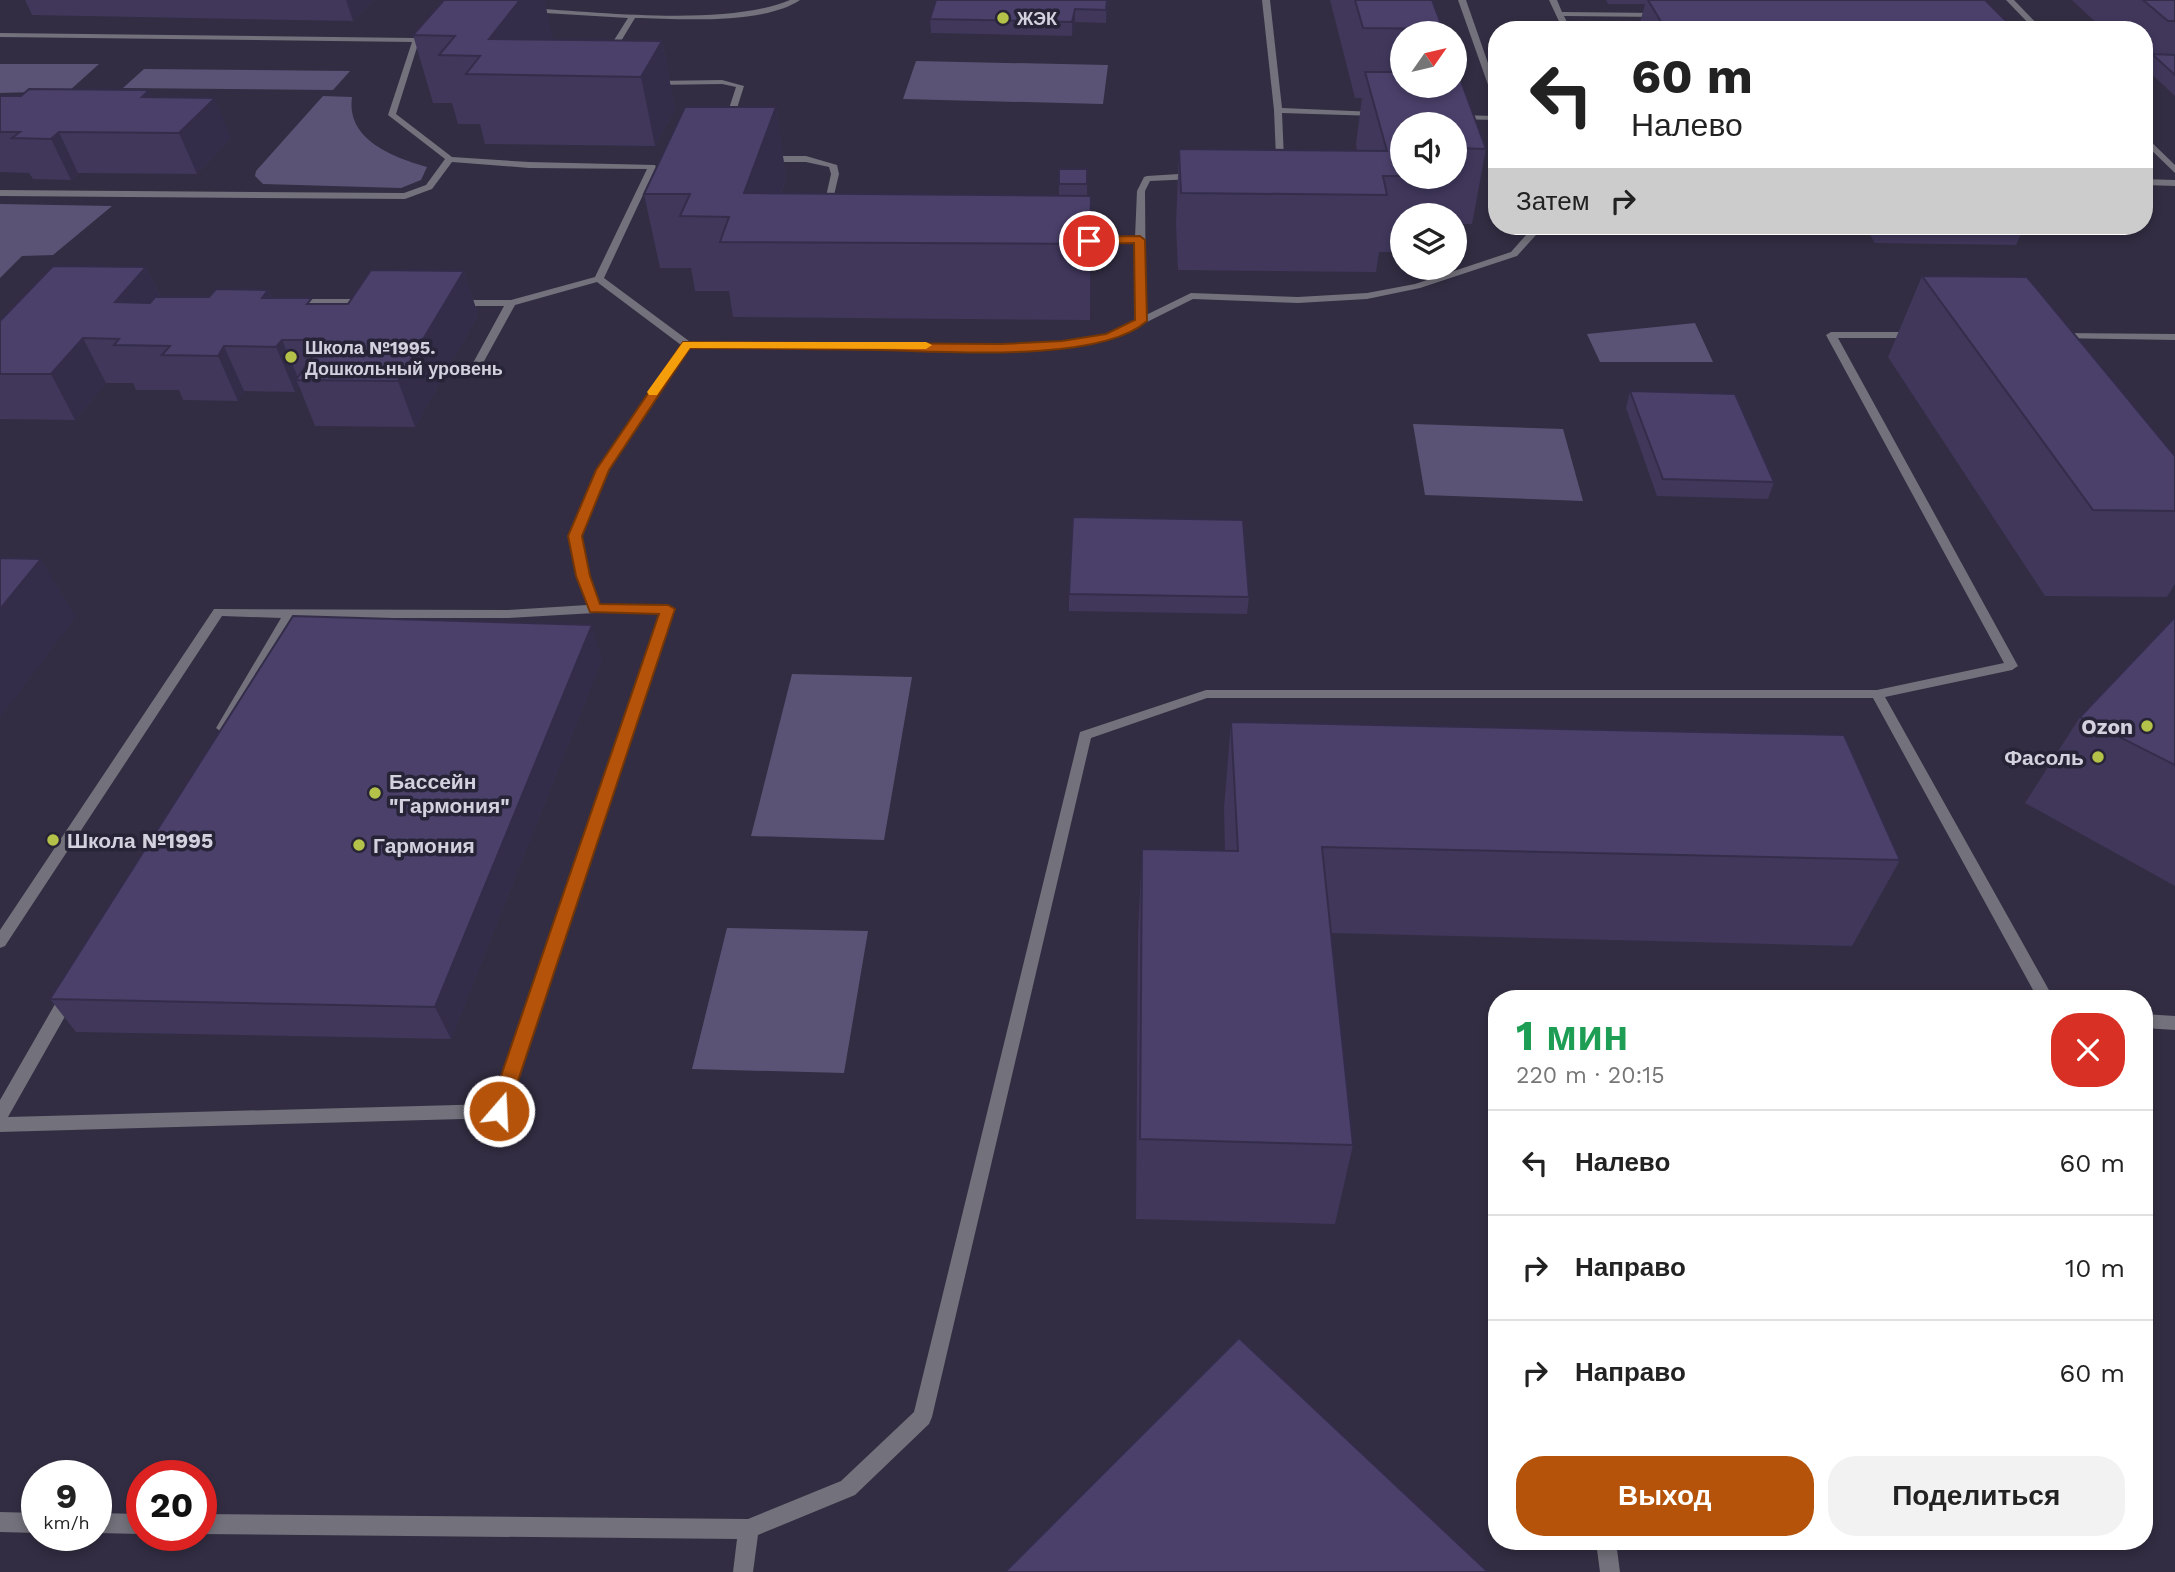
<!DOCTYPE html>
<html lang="ru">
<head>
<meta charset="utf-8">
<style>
	:root { --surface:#fff; --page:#f2f2f2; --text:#222; --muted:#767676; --line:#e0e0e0; --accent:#b45309 }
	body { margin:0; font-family:"Work Sans",sans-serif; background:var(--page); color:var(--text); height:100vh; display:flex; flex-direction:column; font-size:26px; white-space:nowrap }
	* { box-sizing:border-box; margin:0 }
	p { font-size:23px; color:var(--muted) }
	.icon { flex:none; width:38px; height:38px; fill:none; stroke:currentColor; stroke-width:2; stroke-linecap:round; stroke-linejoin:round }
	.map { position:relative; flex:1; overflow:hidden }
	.sheet { position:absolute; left:1488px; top:990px; width:665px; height:560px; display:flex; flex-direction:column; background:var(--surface); border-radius:28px; box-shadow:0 4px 10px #0003 }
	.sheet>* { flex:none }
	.top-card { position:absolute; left:1488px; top:21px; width:665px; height:214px; border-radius:28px; box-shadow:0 4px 10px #0003; background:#fff; color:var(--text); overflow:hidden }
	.needle { width:46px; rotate:56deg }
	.controls { position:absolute; left:1390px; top:21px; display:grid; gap:14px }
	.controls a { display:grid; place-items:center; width:77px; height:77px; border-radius:50%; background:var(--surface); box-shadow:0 4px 10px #0003; font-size:35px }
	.speed { position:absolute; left:21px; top:1460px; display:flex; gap:14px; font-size:35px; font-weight:700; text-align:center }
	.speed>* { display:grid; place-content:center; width:91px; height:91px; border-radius:50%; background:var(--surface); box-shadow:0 4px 10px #0003; line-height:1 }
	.speed small { font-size:18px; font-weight:400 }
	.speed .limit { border:10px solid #d22; background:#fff; color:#111 }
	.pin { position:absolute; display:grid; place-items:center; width:60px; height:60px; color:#fff; margin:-30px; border:4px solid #fff; border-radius:50%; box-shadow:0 2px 7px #0007 }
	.me { position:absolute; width:77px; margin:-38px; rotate:19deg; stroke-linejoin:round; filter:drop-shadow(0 0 5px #0008) }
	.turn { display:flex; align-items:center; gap:24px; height:147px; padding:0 28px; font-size:32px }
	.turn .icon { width:91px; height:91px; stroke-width:2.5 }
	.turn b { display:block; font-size:49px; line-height:60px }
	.then { display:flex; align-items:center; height:66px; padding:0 28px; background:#0003; gap:14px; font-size:26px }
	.round { display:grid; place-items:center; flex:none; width:74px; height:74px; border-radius:28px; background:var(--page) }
	.summary { display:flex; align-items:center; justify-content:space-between; height:119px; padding:0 28px }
	h1 { font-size:42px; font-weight:700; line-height:52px; color:#1e9e55 }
	.action { display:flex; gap:14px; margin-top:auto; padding:14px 28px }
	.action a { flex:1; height:80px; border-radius:28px; background:var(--accent); color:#fff; font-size:28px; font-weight:700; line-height:80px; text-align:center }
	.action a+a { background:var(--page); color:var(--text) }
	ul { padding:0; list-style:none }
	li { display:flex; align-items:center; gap:21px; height:105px; padding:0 28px; border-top:2px solid var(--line) }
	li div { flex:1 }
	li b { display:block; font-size:26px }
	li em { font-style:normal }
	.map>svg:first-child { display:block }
	.green { fill:#5b5375 }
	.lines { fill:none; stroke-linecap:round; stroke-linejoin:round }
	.lane { fill:#73717b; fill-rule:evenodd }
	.street { fill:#73717b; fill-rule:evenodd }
	.wall { fill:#40375b; fill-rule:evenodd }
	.shaded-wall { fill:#342d4a }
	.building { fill:#4b406a; stroke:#342d4a; stroke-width:2 }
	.route { fill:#b45309; stroke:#753606; stroke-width:2 }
	.slow { fill:#f59e0b }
	.poi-dot { fill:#b5c249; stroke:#282437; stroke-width:2.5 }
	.labels { text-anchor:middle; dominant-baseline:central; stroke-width:7; stroke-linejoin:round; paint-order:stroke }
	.far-poi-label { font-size:18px; font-weight:bold; fill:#d4d1df; stroke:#282437; text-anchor:start }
	.poi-label { font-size:21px; font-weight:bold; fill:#d4d1df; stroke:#282437; text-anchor:start }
</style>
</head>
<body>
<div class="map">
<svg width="2175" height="1572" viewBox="0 0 2175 1572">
	<rect width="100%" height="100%" fill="#322d42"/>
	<g class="green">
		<path d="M916,61L1108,65L1103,104L903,99Z"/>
		<path d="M0,64H99L69,91L0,93Z"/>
		<path d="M144,69L350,71L333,90L123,88Z"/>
		<path d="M323,96L352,97C346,140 393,157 427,167L421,180L401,188L263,184L255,176L256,171Z"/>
		<path d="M0,204L112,206L53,255L22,256L0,278Z"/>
		<path d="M1695,323L1713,362H1600L1587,334Z"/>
		<path d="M1413,424L1563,429L1583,501L1425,495Z"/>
		<path d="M792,674L912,677L884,840L751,836Z"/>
		<path d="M727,928L868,931L844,1073L692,1069Z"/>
	</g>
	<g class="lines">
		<g class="lane">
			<path d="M790,0H800C763,25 680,19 635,18L612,56L608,58L604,56L628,18L528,12L524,10L528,8C599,12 726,27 790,0Z"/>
			<path d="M1262,0H1270L1282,108L1376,112L1380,114L1376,116L1282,113L1284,159L1272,167L1268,164L1276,158L1274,110Z"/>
			<path d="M1458,0H1466L1496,86V98L1492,96Z"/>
			<path d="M1549,0H1557L1562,12L1659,13L1663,15L1659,17L1564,16L1571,30H1563Z"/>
			<path d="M424,29L431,31L419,41L396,114L452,157L529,162L655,165L656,167L604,278L689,341L1001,345L1062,342L1106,334L1136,320L1135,243L1075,244L1070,241L1075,238L1135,237L1137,191L1144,177L1147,176L1195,173L1199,176L1195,179L1150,181L1145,191L1146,315L1191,293L1298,297L1367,293L1415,284L1511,252L1534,226H1544L1517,256L1420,288L1367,299L1298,303L1193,299L1113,339L1062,348L1001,351L690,347L609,470L581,536L589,576L600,605H668L674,609L505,1116L499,1118L0,1132V1100L62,992L68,991L74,992L76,997L8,1117L493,1104L660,613H595L508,618H293L228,731L223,733L216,728L281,618L222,616L5,946L0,948V930L214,609L508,610L587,605L577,576L569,536L597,470L681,345L597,282L515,305L477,374L472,377L467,374L504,306H456L451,303L456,300H511L595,277L647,169L529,168L452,162L432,189L405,199L0,196V190L404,193L426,185L445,159L388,115L412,42L0,37V33L414,38Z"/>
			<path d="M722,80L744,86L732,124L728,126L724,124L736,87L722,84L654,85L650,83L654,81Z"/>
			<path d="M1456,115L1496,116V120L1453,119V115Z"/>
			<path d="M806,156L837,165L839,174L830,212L823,210L831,174L829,167L806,162H764L760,159L764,156Z"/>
			<path d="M2144,179L2175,180V186L2144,185Z"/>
			<path d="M295,299H369L374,302L369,305L292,304V300Z"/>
			<path d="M1831,332H1914L1919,335L1914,338H1838L2018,666L2012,670L1885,697L2054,999H2038L1873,698H1207L1091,738L932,1417L929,1424L855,1495L758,1535L753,1572H733L737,1539L201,1534V1514L748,1519L841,1481L914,1412L1080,732L1206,690H1877L2004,663L1826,335Z"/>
			<path d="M2060,333L2175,334V340L2056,338V334Z"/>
			<path d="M2144,1014L2175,1016V1030L2144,1028Z"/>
			<path d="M0,1512L37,1513V1533L0,1532Z"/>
			<path d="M96,1513L142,1514V1534L96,1533Z"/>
			<path d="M1596,1542H1616L1620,1572H1600Z"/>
		</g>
		<g class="street">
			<path d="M2006,0H2014L2043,30H2035Z"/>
			<path d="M2144,135L2175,165V173L2144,143Z"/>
		</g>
	</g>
	<g class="wall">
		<path d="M25,0H374L353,21L32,15Z"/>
		<path d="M444,0H544L553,39L662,41L675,109L655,146L485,144L480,124H458L452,103H433L413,35Z"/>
		<path d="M936,0H1109L1106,23L1075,22L1072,36L931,33L930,19Z"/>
		<path d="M1330,0H1432L1443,29V33H1402V86H1454V73H1458L1486,149L1472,224H1454V215H1402V252H1379L1376,272L1178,270L1176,224L1179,149L1357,151L1356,144L1362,98H1355ZM1402,124H1454V177H1402Z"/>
		<path d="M1606,0H1985L2015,30H1638L1645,4H1608Z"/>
		<path d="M2072,0H2175V96L2144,67V30H2104Z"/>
		<path d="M149,90L152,97L231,138L197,174L78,173L71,180L33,179L29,173L0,172V96H21Z"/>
		<path d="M776,107L786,178L781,194L1059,196V169H1087V196H1091L1090,320L733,317L729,291H695L691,268H660L644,194Z"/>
		<path d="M1864,226H2020L2023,230L2016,245L1875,243Z"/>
		<path d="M146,267L161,297H209L268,290L272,298L314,304H348L464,271L478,315L415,427L315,426L299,386L295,392L244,391L238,401L183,400L179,390H136L133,383H106L75,420L0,419V321Z"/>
		<path d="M1922,276L2175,456V584L2167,597L2045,596L1888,357Z"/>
		<path d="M1630,391L1774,482L1768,499L1657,496L1626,408Z"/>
		<path d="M1069,594L1249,597L1247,614L1069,611Z"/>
		<path d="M2175,617V886L2025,803L2080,717Z"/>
		<path d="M602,659L451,1039L76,1032L50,999Z"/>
		<path d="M1231,722L1900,860L1852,946L1331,933L1353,1145L1335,1224L1136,1219L1138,935L1142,849L1225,851L1224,808Z"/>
	</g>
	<g class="shaded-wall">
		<path d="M346,0H374L353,21Z"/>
		<path d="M520,0H544L554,41L489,39Z"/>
		<path d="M1107,0H1109L1106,23V10Z"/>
		<path d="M1075,9V22L1072,36V22Z"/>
		<path d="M662,41L675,109L655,146L641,77Z"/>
		<path d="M149,90L166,130L142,97Z"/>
		<path d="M215,98L231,138L197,174L179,133Z"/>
		<path d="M776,107L786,178L764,242L744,193Z"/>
		<path d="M59,132L78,173L71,180L51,139Z"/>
		<path d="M1091,196V270L1090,320V244Z"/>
		<path d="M146,267L167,310L137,346L115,302Z"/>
		<path d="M464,271L478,315L415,427L398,381Z"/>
		<path d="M268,290L286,334L282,340L299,380H296L299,386L295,392L276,347L262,298Z"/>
		<path d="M83,338L106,383L75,420L51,374Z"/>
		<path d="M224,346L244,391L238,401L218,356Z"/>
		<path d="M41,559L76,617L0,718V609Z"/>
		<path d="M592,625L602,659L451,1039L435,1007Z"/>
	</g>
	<g class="building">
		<path d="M444,0H520L489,39L662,41L641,77L466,74L480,56L439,55L455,36L413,35Z"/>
		<path d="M936,0H1107L1106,10L1075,9L1072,22L930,19Z"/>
		<path d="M1355,0H1432L1443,29L1363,28Z"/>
		<path d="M1648,0H1985L2015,30H1666Z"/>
		<path d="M2143,0H2175V21H2168Z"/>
		<path d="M2152,54L2175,55V75Z"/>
		<path d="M1365,72H1402V86H1454V73H1458L1486,149L1454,148V124H1402V176H1383L1387,195L1181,193L1179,149L1387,151Z"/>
		<path d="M29,89L149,90L142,97L215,98L179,133L59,132L51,139L12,138L20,132H0V96H21Z"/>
		<path d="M685,107H776L744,193L1091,196L1090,244L720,242L729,217L680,216L690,194H644Z"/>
		<rect x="1059" y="169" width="28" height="15"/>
		<path d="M1880,226H2020L2023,230L1881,227Z"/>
		<path d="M53,266L146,267L115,302L150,303L155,297H209L216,289L268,290L262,298H312L307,304H348L371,270L464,271L398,381L296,380L324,340H282L276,347L224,346L218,356L162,355L170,346L114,345L119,339L83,338L51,374H0V321Z"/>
		<path d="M1922,276L2027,277L2175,456V511L2093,510Z"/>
		<path d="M1630,391L1735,394L1774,482L1663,479Z"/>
		<path d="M1073,517L1243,520L1249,597L1069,594Z"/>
		<path d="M0,558L41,559L0,609Z"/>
		<path d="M293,616L592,625L435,1007L50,999Z"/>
		<path d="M2175,617V765L2080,717Z"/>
		<path d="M1231,722L1844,735L1900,860L1322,847L1353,1145L1140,1139L1142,849L1238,851Z"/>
		<path d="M1239,1338L1488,1572H1005Z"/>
	</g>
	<path class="route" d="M1140,236L1145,240L1147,321C1099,364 940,351 876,350C814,349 752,348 690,348L609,470L582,536L590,576L600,604L668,605L675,609L508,1111L505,1117H492L489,1111L659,614L590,612L576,576L568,536L596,470L683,342L1001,344L1062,341L1106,334L1135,320L1134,243L1089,244L1084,241L1089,237Z"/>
	<path class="slow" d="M683,342H926L932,345L926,349L690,348L657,395H649L647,392Z"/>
	<g class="poi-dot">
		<circle cx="1003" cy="18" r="7"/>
		<circle cx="291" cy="357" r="7"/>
		<circle cx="2147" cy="726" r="7"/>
		<circle cx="2098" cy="757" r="7"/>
		<circle cx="375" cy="793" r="7"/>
		<circle cx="53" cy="840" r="7"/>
		<circle cx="359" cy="845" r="7"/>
	</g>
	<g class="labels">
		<g class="far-poi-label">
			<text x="1017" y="18">ЖЭК</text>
			<text x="305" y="347">Школа №1995.<tspan x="305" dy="21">Дошкольный уровень</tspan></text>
		</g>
		<g class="poi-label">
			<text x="2133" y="726" text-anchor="end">Ozon</text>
			<text x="2084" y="757" text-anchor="end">Фасоль</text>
			<text x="389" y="781">Бассейн<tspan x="389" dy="24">"Гармония"</tspan></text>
			<text x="67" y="840">Школа №1995</text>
			<text x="373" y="845">Гармония</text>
		</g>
	</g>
</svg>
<div class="controls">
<a><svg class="needle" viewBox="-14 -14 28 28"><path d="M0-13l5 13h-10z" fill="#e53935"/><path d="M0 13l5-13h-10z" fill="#767676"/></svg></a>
<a><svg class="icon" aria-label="sound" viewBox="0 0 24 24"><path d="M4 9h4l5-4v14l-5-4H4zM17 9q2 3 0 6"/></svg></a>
<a><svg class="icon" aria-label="layers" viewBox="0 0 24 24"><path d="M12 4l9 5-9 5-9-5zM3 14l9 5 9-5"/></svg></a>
</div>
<div class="speed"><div>9<small>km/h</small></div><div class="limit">20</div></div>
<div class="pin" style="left:1089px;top:241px;background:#d93025"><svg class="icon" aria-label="arrive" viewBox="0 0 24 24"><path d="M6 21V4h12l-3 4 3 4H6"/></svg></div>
<svg class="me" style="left:499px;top:1111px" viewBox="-20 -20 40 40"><circle r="17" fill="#b45309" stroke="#fff" stroke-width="3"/><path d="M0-11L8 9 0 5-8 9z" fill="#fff"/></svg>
<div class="top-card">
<div class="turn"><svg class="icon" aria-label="left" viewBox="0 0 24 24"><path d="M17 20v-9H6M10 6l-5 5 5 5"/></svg><div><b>60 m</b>Налево</div></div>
<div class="then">Затем<svg class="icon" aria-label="right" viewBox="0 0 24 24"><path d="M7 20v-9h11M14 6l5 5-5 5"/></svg></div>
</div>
<section class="sheet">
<div class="summary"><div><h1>1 мин</h1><p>220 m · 20:15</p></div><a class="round" style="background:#d93025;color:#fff"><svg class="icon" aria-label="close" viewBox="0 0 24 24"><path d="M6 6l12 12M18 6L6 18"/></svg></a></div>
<ul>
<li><svg class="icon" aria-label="left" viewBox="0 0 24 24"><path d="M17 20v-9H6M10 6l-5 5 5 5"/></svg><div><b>Налево</b></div><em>60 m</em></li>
<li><svg class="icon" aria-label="right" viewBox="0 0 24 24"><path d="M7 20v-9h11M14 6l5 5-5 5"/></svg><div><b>Направо</b></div><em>10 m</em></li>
<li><svg class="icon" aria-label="right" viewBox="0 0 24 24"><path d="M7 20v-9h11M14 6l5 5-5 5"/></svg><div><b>Направо</b></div><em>60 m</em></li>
</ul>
<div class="action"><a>Выход</a><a>Поделиться</a></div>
</section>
</div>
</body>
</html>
